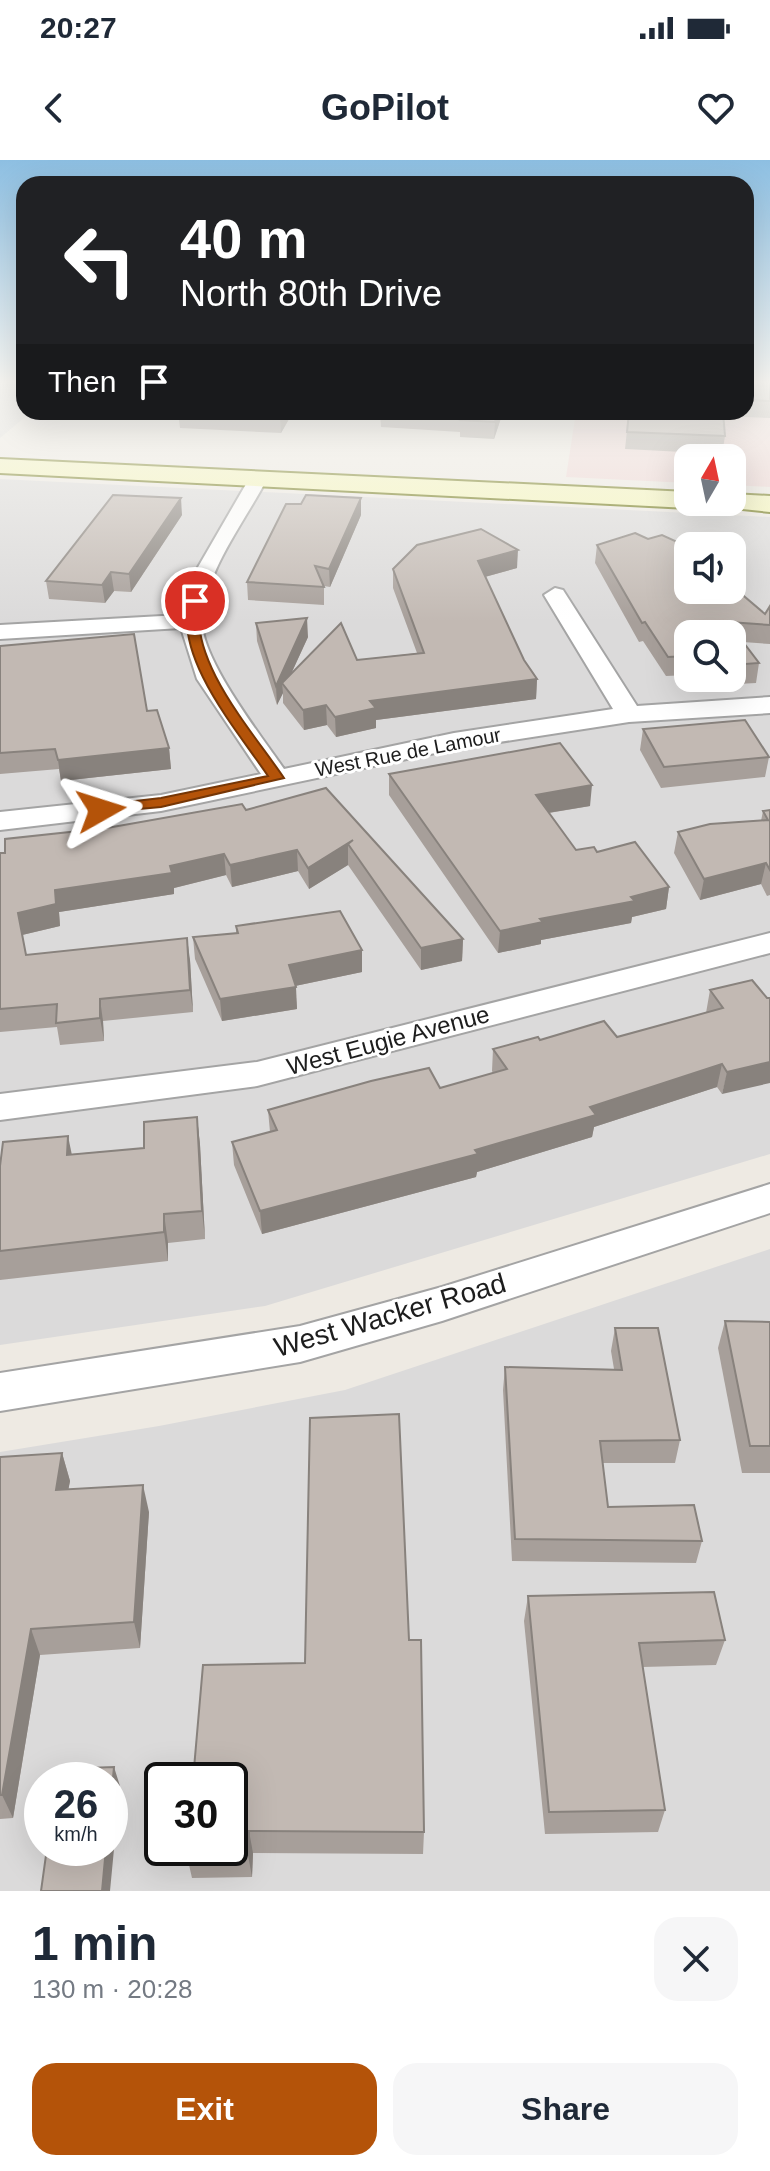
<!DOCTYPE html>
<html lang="en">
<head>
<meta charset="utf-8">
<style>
	:root { --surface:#fff; --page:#f6f6f7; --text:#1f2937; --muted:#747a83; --accent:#b45309 }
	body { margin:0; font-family:Helvetica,sans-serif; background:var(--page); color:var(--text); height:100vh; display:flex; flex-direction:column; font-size:30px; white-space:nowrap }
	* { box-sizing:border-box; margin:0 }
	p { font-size:26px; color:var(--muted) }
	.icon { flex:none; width:44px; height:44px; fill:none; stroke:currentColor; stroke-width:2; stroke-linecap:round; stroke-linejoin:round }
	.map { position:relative; height:1731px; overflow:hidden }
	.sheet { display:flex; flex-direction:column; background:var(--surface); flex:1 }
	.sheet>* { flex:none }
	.top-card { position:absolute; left:16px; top:16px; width:738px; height:244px; border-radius:24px; box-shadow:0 8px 32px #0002; background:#202124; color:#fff; overflow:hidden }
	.needle { width:52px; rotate:9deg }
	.controls { position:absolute; left:674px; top:284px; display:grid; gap:16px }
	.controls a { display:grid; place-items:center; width:72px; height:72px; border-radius:16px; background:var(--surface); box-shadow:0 8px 32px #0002; font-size:40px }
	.speed { position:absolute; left:24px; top:1602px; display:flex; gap:16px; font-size:40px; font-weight:700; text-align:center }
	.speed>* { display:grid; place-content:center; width:104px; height:104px; border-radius:50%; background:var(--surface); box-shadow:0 8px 32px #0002; line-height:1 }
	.speed small { font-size:20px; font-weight:400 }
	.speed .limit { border:4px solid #111; border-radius:12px; background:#fff; color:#111 }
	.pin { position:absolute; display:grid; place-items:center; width:68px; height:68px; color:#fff; margin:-34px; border:4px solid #fff; border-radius:50%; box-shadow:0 2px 8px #0007 }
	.me { position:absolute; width:88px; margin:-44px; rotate:84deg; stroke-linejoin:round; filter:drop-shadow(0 0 6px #0008) }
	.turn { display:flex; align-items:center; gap:28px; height:168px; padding:0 32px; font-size:36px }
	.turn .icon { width:104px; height:104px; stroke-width:2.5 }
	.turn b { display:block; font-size:56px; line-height:68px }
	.then { display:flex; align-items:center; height:76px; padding:0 32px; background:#0003; gap:16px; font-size:30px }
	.round { display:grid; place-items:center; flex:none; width:84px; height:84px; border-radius:24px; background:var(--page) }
	.headline { display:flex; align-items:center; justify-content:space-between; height:136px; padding:0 32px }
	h1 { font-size:48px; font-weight:700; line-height:60px }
	.action { display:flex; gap:16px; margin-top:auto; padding:16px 32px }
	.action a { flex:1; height:92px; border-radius:24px; background:var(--accent); color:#fff; font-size:32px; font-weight:700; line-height:92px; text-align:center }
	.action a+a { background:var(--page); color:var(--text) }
	.status { display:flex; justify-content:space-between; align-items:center; height:56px; padding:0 40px; background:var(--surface); direction:ltr }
	.status svg { height:22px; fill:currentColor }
	header { display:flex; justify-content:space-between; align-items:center; height:104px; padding:0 32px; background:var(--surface); font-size:36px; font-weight:700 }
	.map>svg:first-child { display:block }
	.residential { fill:#dbdada; fill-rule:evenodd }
	.commercial { fill:#eed3d2 }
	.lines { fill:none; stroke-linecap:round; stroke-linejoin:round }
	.street-casing { stroke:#a4a4a4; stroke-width:4 }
	.secondary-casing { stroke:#687008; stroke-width:4 }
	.street { fill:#fff; fill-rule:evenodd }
	.secondary { fill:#f6f7b8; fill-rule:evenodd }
	.wall { fill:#a79f9a }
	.shaded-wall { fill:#88827d }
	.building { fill:#c2b9b3; stroke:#88827d; stroke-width:2 }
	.route { fill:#b45309; stroke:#753606; stroke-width:2 }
	.labels { text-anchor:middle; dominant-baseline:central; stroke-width:6; stroke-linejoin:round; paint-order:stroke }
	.far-street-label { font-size:20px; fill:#1d1d1d; stroke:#fff }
	.street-label { font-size:24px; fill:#1d1d1d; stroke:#fff }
	.near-street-label { font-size:28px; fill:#1d1d1d; stroke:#fff }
</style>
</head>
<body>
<div class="status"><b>20:27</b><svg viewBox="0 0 49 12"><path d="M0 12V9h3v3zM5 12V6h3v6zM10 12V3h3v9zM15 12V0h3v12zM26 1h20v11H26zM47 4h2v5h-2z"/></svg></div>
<header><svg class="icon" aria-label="back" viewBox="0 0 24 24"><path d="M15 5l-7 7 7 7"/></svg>GoPilot<svg class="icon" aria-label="heart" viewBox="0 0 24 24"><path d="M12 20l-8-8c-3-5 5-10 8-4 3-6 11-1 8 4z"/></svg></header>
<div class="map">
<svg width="770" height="1731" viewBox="0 0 770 1731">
	<rect width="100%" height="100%" fill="#eeeae3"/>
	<g class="residential">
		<path d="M0,220H24V252H31L0,278Z"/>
		<path d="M0,319L770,357V994L265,1146L0,1185ZM688,386H732V430H688ZM688,474H732V518H688Z"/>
		<path d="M770,1089V1731H0V1292L159,1266L345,1230ZM42,1620H110V1688H42ZM162,1620H230V1688H162Z"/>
	</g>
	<path class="commercial" d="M770,222V327L732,325V298H688V323L566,317L576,252H746Z"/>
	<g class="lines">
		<g class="street-casing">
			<g id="street">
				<path d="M258,313L267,319C245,361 206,410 202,459C199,497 262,577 284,609L454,573L613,549L544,435L555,428L563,430L637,546L770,537V553L629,562L454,589L161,651L0,670V652L161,635L261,614L197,519L181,468L0,479V465L180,455L190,421L249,319Z"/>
				<path d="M770,773V793L257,926L0,960V934L257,902Z"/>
				<path d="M770,1024V1053L442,1161L300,1202L0,1251V1213L300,1166L442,1127Z"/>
			</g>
		</g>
		<g class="secondary-casing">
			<g id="secondary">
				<path d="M0,299L688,332V342H699L688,348L0,313Z"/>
				<path d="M732,334L770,336V352L723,347L719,342H732Z"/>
			</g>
		</g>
		<use href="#street" class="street"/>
		<use href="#secondary" class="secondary"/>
	</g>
	<g class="wall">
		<path d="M746,220H770V258L723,256L725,276L722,294L625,289L629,252H746Z"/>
		<path d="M178,252H293L281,273L180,268Z"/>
		<path d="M380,252H503L494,279L460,277V272L381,267Z"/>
		<path d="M182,355L131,432L114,431L105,443L49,439L46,421Z"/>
		<path d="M361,355L330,427L324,426V445L248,440L247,422Z"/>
		<path d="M597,385L765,454L770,446V484L743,482L759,503L756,523L701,526L695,518H732V474H688V515L666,516L643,481L639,482L595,403Z"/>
		<path d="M517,408L485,417L524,500L537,519L536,539L376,560V568L336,577L327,565L304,570L283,543V533L277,545L257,481L256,463L308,477L291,514L357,500L417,493L393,428V409Z"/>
		<path d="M0,486L147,551L169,588L171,609L61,621L59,609L0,614Z"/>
		<path d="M643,569L769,597L765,617L661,628L640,590Z"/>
		<path d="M389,614L590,646L549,653L576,690L597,692L669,727L666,749L632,757L631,763L541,780V784L498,793L389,635Z"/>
		<path d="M326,628L463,779L462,801L421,810L348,705L309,729L298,711L232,727L226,715L174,728V734L59,752L60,766L22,775L26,795L190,800L193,852L103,861L104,881L60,885L57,867L0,872V693L107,668L246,650Z"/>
		<path d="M770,650V735L767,736L761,724L700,740L674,693L678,672L761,661L763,651Z"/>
		<path d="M236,766L362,812L295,826L297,849L222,861L195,799L193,777L236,773Z"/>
		<path d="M752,820L722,934L717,927L594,967L592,977L477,1012L476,1017L262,1074L234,1005L232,982L270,972L268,950L440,928L493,913L492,911L493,889L540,880L617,877L706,853L710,830Z"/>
		<path d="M197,957L200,985L205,1079L168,1083V1101L0,1120V1006L72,994L144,988Z"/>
		<path d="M725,1161L770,1162V1313H742L718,1188Z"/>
		<path d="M615,1168L680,1280L675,1303H603L608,1347L702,1381L696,1403L512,1401L503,1230L505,1207L614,1209L611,1191Z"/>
		<path d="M62,1293L70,1321L68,1330L149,1352L140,1488L40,1495L13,1658L0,1659V1297Z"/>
		<path d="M528,1436L725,1480L716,1505L643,1507L665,1650L658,1672L545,1674L524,1461Z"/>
		<path d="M409,1480L424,1672L423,1694L253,1693L252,1717L192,1718L187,1696L305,1503Z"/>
	</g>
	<g class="shaded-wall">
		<path d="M282,252H293L281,273L280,255Z"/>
		<path d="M498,252H503L494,279L495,262Z"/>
		<path d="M181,338L182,355L131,432L129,414Z"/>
		<path d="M361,338V355L330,427L329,409Z"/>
		<path d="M518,390L517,408L477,419L478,401Z"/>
		<path d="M111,412L114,431L105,443L102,425Z"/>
		<path d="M307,458L308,477L285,527L282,523L283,533L277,545L276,526Z"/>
		<path d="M537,519L536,539L376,560V568L336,577L335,557L370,541Z"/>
		<path d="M326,545L327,565L304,570L303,550Z"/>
		<path d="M169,588L171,609L61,621L58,600Z"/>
		<path d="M592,625L590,646L535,655L536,635Z"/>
		<path d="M353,680L348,684V705L309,729L308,708Z"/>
		<path d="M297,690L298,711L232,727L230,705Z"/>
		<path d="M224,694L226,715L174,728V734L59,752L60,766L22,775L18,753L55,730L170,706Z"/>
		<path d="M766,703L761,724L700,740L704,719Z"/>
		<path d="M669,727L666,749L632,757L631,763L541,780V784L498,793L500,771L540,759Z"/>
		<path d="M187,778L190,800L193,852L190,830Z"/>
		<path d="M463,779L462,801L421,810V788Z"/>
		<path d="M362,790V812L290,827L289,805Z"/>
		<path d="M296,827L297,849L222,861L220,839Z"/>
		<path d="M100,839L103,861L104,881L100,858Z"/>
		<path d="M770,902V923L722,934L727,912Z"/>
		<path d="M722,904L717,927L594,967L592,977L477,1012L476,1017L262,1074L260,1051L475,990L590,947Z"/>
		<path d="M197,957L200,985L205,1079L202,1051Z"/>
		<path d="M68,976L74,1005L67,995Z"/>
		<path d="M164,1054L168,1083V1101L164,1072Z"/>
		<path d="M62,1293L70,1321L63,1358L56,1330Z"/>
		<path d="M143,1325L149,1352L140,1488L134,1462Z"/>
		<path d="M31,1469L40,1495L13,1658L2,1635Z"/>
		<path d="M114,1607L120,1626L110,1731H102L106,1688H110V1649Z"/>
		<path d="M249,1671L253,1693L252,1717L248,1695Z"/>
	</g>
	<g class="building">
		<path d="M746,220H770V241L746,240Z"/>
		<path d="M205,252H282L280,255Z"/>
		<path d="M418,252H498L495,262L460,260L463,255Z"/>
		<path d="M629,252H723L725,276L627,272Z"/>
		<path d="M113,335L181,338L129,414L111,412L102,425L46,421Z"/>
		<path d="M306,335L361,338L329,409L315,406L324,427L247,422L286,344H301Z"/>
		<path d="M481,369L518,390L478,401L524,500L537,519L370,541L376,548L335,557L326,545L303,550L282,523L341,463L357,500L424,493L393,409L417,385Z"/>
		<path d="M635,373L648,379L662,375L684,385L688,389V430H732V426L765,454L770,446V465L728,462L759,503L732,505V474H688V496L668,497L645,462L642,463L597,385Z"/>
		<path d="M307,458L276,526L256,463Z"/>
		<path d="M134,474L147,551L157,550L169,588L58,600L55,589L0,593V486Z"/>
		<path d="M745,560L769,597L664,607L643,569Z"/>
		<path d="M560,583L592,625L536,635L576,690L594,687L597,692L635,682L669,727L631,737L635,741L540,759L543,762L500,771L389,614Z"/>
		<path d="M326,628L463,779L421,788L348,684L353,680L308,708L297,690L230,705L224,694L170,706L172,713L55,730L56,744L18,753L26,795L187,778L190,830L100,839V858L56,863L57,844L0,849V693H5V679L107,668L242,644L246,650Z"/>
		<path d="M770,650V710L766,703L704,719L678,672L710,664L768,660L763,651Z"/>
		<path d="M340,751L362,790L289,805L296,827L220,839L193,777L238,773L236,766Z"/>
		<path d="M752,820L767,838H770V902L727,912L722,904L590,947L596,955L475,990L478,994L260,1051L232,982L277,970L268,950L371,921L429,908L440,928L507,909L493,889L538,877L540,880L604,861L617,877L723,848L710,830Z"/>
		<path d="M197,957L202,1051L164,1054V1072L0,1091V1006L3,982L68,976L67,995L144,988V962Z"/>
		<path d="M725,1161L770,1162V1286H750Z"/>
		<path d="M615,1168H658L680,1280L600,1281L608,1347L694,1345L702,1381L515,1379L505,1207L622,1210Z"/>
		<path d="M399,1254L409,1480H421L424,1672L249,1671L248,1695L187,1696L188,1688H230V1620H193L203,1505L305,1503L310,1258Z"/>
		<path d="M62,1293L56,1330L143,1325L134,1462L31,1469L2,1635H0V1297Z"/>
		<path d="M714,1432L725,1480L639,1483L665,1650L549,1652L528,1436Z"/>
		<path d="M114,1607L110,1649V1620H56L57,1609Z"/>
		<path d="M47,1688H106L102,1731H41Z"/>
	</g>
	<linearGradient id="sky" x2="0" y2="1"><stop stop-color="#8dbfe2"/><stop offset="0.48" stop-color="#f7f6f2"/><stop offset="1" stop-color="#f7f6f2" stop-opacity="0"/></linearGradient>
	<rect width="770" height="462" fill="url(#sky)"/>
	<path class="route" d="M195,437L201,441C186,498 253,572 284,618L161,647L96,653V646L101,645L161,638L268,616C237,570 174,498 189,441Z"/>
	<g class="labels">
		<g class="far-street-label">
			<text transform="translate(408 592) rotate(-11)">West Rue de Lamour</text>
		</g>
		<g class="street-label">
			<text transform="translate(388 880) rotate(-15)">West Eugie Avenue</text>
		</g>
		<g class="near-street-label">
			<text transform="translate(390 1155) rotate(-16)">West Wacker Road</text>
		</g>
	</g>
</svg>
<div class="controls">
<a><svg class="needle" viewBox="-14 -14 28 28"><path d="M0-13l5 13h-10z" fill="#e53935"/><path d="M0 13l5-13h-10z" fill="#747a83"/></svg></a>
<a><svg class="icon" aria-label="sound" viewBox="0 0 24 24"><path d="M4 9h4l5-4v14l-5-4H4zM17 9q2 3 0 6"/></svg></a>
<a><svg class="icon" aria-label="search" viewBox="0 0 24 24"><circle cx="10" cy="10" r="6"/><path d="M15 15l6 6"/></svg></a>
</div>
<div class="speed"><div>26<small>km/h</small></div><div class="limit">30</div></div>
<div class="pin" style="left:195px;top:441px;background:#d93025"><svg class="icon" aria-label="arrive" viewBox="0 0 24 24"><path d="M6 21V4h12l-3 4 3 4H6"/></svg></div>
<svg class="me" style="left:101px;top:650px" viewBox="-20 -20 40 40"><path d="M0-17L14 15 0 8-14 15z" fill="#b45309" stroke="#fff" stroke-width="4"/></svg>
<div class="top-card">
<div class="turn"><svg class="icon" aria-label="left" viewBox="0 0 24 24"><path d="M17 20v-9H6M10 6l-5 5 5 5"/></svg><div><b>40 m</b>North 80th Drive</div></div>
<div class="then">Then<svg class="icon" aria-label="arrive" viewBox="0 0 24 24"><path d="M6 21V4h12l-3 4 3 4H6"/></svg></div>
</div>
</div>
<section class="sheet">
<div class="headline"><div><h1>1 min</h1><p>130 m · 20:28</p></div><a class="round"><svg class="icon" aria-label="close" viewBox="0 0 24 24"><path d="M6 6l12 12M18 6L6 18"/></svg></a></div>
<div class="action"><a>Exit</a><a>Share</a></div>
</section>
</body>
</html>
